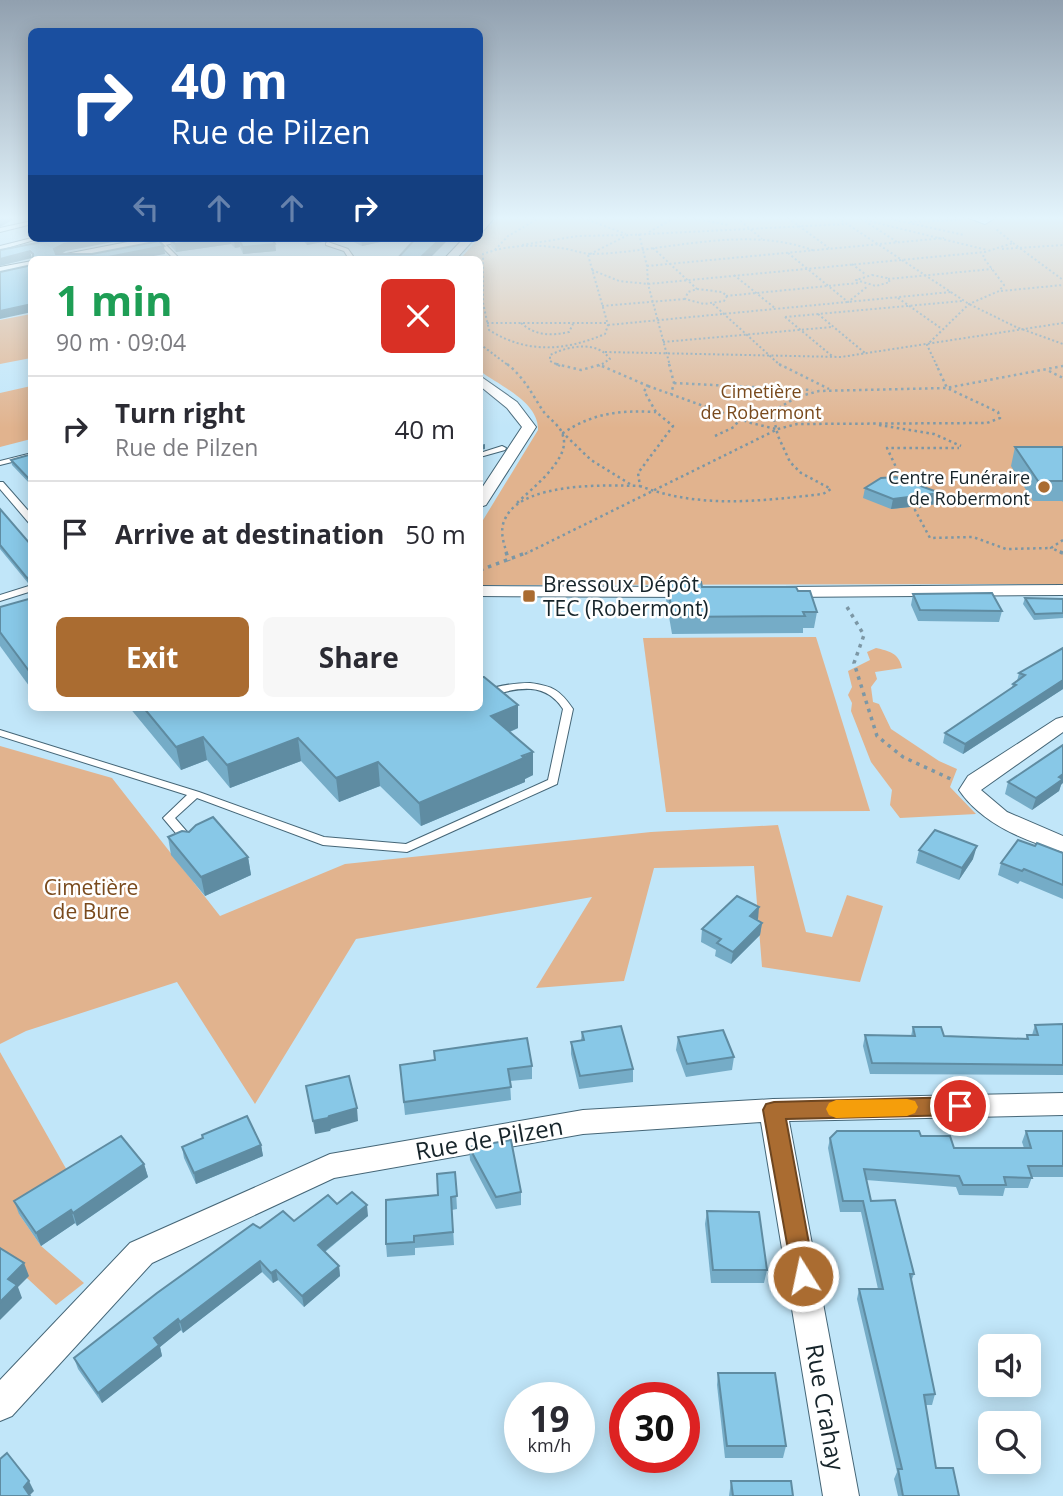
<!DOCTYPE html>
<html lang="en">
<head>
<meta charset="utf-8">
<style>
	:root { --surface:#fff; --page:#f7f7f7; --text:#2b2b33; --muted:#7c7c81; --line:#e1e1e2; --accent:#aa6c31 }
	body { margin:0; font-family:"Open Sans",sans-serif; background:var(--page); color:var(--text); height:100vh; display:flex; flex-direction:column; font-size:26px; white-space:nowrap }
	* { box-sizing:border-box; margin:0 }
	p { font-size:23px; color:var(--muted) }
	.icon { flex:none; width:38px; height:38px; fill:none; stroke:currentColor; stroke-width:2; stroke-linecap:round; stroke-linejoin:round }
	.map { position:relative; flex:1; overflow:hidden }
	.details { position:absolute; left:28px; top:256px; width:455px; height:455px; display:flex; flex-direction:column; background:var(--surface); border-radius:10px; box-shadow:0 4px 18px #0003 }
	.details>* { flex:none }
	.hud { position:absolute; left:28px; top:28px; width:455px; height:214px; border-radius:10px; box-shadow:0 4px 18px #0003; background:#1a4fa0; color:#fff; overflow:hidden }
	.controls { position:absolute; left:978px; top:1334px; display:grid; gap:14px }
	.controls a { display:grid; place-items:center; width:63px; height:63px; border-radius:10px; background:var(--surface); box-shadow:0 4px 18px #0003; font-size:35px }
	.speed { position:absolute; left:504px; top:1382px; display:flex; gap:14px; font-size:35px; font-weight:700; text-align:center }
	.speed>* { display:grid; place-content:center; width:91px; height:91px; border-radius:50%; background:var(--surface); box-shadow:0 4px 18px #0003; line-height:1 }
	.speed small { font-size:18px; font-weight:400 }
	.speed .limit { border:10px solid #d22; background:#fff; color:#111 }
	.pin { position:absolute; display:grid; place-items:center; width:60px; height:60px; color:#fff; margin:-30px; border:4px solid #fff; border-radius:50%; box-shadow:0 2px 7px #0007 }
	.me { position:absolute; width:77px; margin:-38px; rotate:350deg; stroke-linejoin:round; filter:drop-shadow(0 0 5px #0008) }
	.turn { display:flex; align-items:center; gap:24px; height:147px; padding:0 28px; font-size:32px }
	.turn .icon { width:91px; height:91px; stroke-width:2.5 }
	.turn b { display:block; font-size:49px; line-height:60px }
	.lanes { display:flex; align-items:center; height:66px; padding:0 28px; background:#0003; justify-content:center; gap:35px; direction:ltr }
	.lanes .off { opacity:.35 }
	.round { display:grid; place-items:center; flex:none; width:74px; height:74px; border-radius:10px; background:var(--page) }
	.overview { display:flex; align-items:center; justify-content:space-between; height:119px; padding:0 28px }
	h1 { font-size:42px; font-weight:700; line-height:52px; color:#1e9e55 }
	.action { display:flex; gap:14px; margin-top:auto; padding:14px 28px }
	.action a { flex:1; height:80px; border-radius:10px; background:var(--accent); color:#fff; font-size:28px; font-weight:700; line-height:80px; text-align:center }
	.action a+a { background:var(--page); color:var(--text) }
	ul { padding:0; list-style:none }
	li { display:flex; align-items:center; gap:21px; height:105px; padding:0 28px; border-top:2px solid var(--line) }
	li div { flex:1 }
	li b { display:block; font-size:26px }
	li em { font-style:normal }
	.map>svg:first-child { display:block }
	.green { fill:#e1b38e }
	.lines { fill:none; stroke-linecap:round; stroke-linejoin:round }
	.lane-casing { stroke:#456677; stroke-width:2 }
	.street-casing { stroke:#456677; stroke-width:2 }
	.primary-casing { stroke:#456677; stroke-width:2 }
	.path-far2 { stroke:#7c97a5; stroke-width:2; stroke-dasharray:2 2.5; stroke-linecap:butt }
	.path-far1 { stroke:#7c97a5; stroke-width:2.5; stroke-dasharray:2.5 3.5; stroke-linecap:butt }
	.path { stroke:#7c97a5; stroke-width:3.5; stroke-dasharray:3.5 5; stroke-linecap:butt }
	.lane { fill:#fff; fill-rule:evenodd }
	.street { fill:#fff; fill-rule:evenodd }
	.primary { fill:#fff; fill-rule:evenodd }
	.wall { fill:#75acc7 }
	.shaded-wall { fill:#5f8ca2 }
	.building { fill:#88c8e7; stroke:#5f8ca2; stroke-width:2 }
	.route { fill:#aa6c31; stroke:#6e4620; stroke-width:2 }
	.slow { fill:#f59e0b }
	.poi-dot { fill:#aa6c31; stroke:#fff; stroke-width:2.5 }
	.labels { text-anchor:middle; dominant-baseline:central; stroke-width:5; stroke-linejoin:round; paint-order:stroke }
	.far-park-label { font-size:18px; fill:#794a1d; stroke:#fff }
	.far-poi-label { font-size:18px; fill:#16242a; stroke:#fff; text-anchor:end }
	.poi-label { font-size:21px; fill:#16242a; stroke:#fff; text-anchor:start }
	.park-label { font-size:21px; fill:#794a1d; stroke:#fff }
	.near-street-label { font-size:24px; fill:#16242a; stroke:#fff }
</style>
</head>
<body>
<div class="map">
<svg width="1063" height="1496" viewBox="0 0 1063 1496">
	<rect width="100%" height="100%" fill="#c1e6f9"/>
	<g class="green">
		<path d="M497,218H1063V584L480,585V525L538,430C539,402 500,386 480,371V259H460Z"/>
		<path d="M31,314V358L0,364V320Z"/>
		<path d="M31,386V439L0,447V393Z"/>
		<path d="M816,637L870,811L666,812L643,638Z"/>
		<path d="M876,648C889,651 899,653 902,668L875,672L877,679L871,687L873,702L879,704L891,729L939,761L957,769L950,787L976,814L900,818L890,805L892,790L871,762L851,711L852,703L848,695L852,687L848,671L870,660L867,652Z"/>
		<path d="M0,746L112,778L220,916L345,864L651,832L778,825L806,932L832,937L847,895L883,906L860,982L762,967L754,866L654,868L624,981L536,988L592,897L356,939L255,1104L177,982L26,1031L0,1044Z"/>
		<path d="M0,1052L73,1181L19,1214L41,1246L84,1283L56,1305L0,1253Z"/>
	</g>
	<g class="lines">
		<g class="lane-casing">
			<g id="lane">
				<path d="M32,221V224L0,232V228Z"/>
				<path d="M32,238H41L0,250V246Z"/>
				<path d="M157,240H161L180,259H174L157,242Z"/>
				<path d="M328,242L348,249L355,259H349L344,251L326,245V243Z"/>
				<path d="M502,446L506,448L505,450L480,457V453Z"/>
				<path d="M32,453V457L0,465V461Z"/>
				<path d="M0,482H3L32,515V523H29L0,489Z"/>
				<path d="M32,585V591L0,601V595Z"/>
				<path d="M530,683C553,686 560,690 573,709L557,784L407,852L323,845L197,798L175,818L195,841L189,845L185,844L163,818L187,795L0,736V730L199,792L324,837L406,844L548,780L563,709C542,677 510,691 480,698V692C496,686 513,683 530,683Z"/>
			</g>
		</g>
		<g class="street-casing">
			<g id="street">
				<path d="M483,218H494L484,230L480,231V222Z"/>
				<path d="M969,218H995L985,224Z"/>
				<path d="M464,238H475L456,259H444Z"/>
				<path d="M480,376L517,402L536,427L486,505L480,507V491L522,427L507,408L480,386Z"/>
				<path d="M1063,585V595L782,597L773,592L782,587Z"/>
				<path d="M480,586L693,587L702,592L693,597L480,596Z"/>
				<path d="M1063,717V732L981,790L1007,812L1063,836V852C1025,841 982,824 959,790L968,776L1056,719Z"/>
				<path d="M1063,1093V1115L789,1121L859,1496H823L761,1122L583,1134L334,1178L152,1263L12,1416L0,1421V1380L130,1243L330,1154L583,1110L773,1099Z"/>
			</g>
		</g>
		<g class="primary-casing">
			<g id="primary">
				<path d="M148,238H184L175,243L93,259H57L66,254Z"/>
				<path d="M32,261V271L0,277V267Z"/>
			</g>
		</g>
		<g class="path-far2">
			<path d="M583,218L626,234"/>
			<path d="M690,218L729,225"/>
			<path d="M737,218L762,239"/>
			<path d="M788,218L829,248"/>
			<path d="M838,218L969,304L1016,327L1063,344"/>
			<path d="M886,218L964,235"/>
			<path d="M861,219L987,250"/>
			<path d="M865,221L897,242"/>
			<path d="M910,222L961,220"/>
			<path d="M649,232L674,218"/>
			<path d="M639,234L647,266L648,284L670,366"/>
			<path d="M1013,243L1063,280"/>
			<path d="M522,245L578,236L625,235"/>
			<path d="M653,248L697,289"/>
			<path d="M1002,249L1063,245"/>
			<path d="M495,250L508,236L539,218"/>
			<path d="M788,253L848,302L868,286"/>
			<path d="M590,254L628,235L847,224"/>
			<path d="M588,255L608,325L605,334C565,351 527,354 489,330L483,303V254C510,244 539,244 567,249C576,251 584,254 593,254C666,252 744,224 815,251"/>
			<path d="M852,264L865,274"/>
			<path d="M647,266L944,238"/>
			<path d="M592,270L619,281L648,284L985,252"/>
			<path d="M734,275L776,309"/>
			<path d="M872,275L887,278L890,282L876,286L856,280Z"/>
			<path d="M888,279L992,269"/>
			<path d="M697,289L722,292L727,296L724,301L704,304L685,299L688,292Z"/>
			<path d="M1001,291L1063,285"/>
			<path d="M726,296L858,283"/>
			<path d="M898,298L942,329"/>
			<path d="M713,304L781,366"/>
			<path d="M602,306L685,299"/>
			<path d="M818,314L865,353"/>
			<path d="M785,317L962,301"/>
			<path d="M785,317L832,356"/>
			<path d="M487,323H607"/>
			<path d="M521,323C536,336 551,336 569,332L573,324"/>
			<path d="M608,325L951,292"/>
			<path d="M663,342L832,327"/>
			<path d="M480,344L509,366"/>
			<path d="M605,352L841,357L1063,323"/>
			<path d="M560,366L550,361V355C568,346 597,340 610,359L599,366"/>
			<path d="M937,366L927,345L969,304L999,291L1004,285L983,257L985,252L1013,243L996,229"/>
		</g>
		<g class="path-far1">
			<path d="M507,364C524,377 532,394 543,411C549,419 561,426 563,436C571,459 531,489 516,504"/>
			<path d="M556,364L581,370L603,364"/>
			<path d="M669,364L674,383L671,394"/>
			<path d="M779,364L829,389"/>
			<path d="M602,366L648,386L644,391L656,412L673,426L638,473L640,486C700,509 760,501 823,494L831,489L801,473L790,462L778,436L772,412L797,397L819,391L946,388L1063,366"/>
			<path d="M1049,371L1063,378"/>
			<path d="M674,383L812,390"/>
			<path d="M648,386L751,423L776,429"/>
			<path d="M879,425L934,434L961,446"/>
			<path d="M715,436L734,427L740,419"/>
			<path d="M903,482L887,448H959"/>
			<path d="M630,484L591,460L563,433C593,413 620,410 656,412"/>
			<path d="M937,496H976"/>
			<path d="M926,503L915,510L930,538L973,537L1006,549L1051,548"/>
			<path d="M1063,540L1051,548L1063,553"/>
			<path d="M507,554C503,541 499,529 506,517C524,482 607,485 640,486"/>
			<path d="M525,554L778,429L797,424L987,423L1000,418L998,412L947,388L936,364"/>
		</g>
		<g class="path">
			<path d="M506,552L509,561"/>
			<path d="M1060,552L1063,553"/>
			<path d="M480,570L528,552"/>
			<path d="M847,607L864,635L854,663L877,736L903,757L953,780"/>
		</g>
		<use href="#lane" class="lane"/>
		<use href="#street" class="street"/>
		<use href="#primary" class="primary"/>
	</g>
	<g class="wall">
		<path d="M173,238H272L275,244L276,251L243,254L240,247L235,248L231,244L176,252L171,246L170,239Z"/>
		<path d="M301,238H343L307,245Z"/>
		<path d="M345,238H399L362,246Z"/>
		<path d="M1015,447H1063V502L1062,501H1033L1011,466Z"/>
		<path d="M32,454V486L12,465L11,460Z"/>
		<path d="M865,488L940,493L938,504L891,509L863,498Z"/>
		<path d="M0,509L32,546L28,583L0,549Z"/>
		<path d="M667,583L702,587L798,591L817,612L814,628H803V633L672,634L666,599Z"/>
		<path d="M913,594L1002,611L999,622L918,621L911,605Z"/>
		<path d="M32,598V690L0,646V607Z"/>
		<path d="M1025,598L1063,599V618L1034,620L1023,604Z"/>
		<path d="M1019,673L1063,689L963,754L943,743L945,733L1011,689L1013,684L1017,681Z"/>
		<path d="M129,707H480L518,728L510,732L533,775L525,779V782L421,826L380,786L339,802L301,761L230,788L207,760L181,770Z"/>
		<path d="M1008,782L1061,785L1059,791L1032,810L1005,794Z"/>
		<path d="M168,837L248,857L251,875L205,896L171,855Z"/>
		<path d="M1035,846L1063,853V899L1020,881L1018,884L998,875L1001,863Z"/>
		<path d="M919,850L973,859L959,880L916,863Z"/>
		<path d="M757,920L762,923L760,935L731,964L715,956L716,950L701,942L702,929Z"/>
		<path d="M1063,1024V1075L870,1074L863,1046L865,1035L911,1036L913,1027L944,1036L1026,1039L1027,1035H1032L1035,1025Z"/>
		<path d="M582,1032L633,1069V1082L579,1089L571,1054V1042L581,1040Z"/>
		<path d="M678,1037L734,1057L732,1070L686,1077L676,1050Z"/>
		<path d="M400,1065L532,1066V1079L510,1081L511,1100L405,1115Z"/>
		<path d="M1026,1131H1063V1177H1032L1028,1188H1005L1003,1196L959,1195L956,1187L866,1180L871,1201L914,1274L911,1282L935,1394L932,1405H926L936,1468L959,1496H898L894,1479L897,1472L857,1299L859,1289H878L861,1212H840L828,1148L830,1138L921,1136L954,1148H1024L1022,1142Z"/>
		<path d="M261,1145L263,1156L196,1184L184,1158L182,1147Z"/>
		<path d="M469,1147L521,1192V1205L496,1209L470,1160Z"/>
		<path d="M144,1164L148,1177L77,1226L75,1223L41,1246L19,1214L14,1201Z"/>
		<path d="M455,1172L457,1209L452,1210L454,1245L415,1248V1255L387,1257L386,1244L438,1195Z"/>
		<path d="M337,1204L368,1216L325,1252L339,1266L340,1276L304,1307L278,1280L273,1283L262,1272L183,1333L181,1330L160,1347L162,1356L102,1403L78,1369L74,1358L260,1228L294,1221Z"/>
		<path d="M707,1211L767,1270L764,1283H711L705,1224Z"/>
		<path d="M718,1373L786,1446L783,1458H725L717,1385Z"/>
		<path d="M731,1481L793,1496H729Z"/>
	</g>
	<g class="shaded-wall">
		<path d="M0,218H16L0,227Z"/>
		<path d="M96,238H134L66,251L56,257L54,249L64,244Z"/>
		<path d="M224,238H230L231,244L176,252L175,244Z"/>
		<path d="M306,238H343L307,245Z"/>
		<path d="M361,238H399L362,246Z"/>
		<path d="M441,238H450L429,259H419Z"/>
		<path d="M239,240L240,247L235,248L234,241Z"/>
		<path d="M275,244L276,251L243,254V247Z"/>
		<path d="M164,246L165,254L137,259H98Z"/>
		<path d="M30,251L32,258L0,266V259Z"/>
		<path d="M32,304V312L0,319V311Z"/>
		<path d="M485,444V449L480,450V445Z"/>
		<path d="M940,493L938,504L891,509L893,499Z"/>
		<path d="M32,577V583H28L27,578Z"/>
		<path d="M1063,680V689L963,754L965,744Z"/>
		<path d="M518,705V728L492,739L491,716Z"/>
		<path d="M203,737L207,760L181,770L176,747Z"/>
		<path d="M298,738L301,761L230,788L227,765Z"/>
		<path d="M533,752V775L525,779V782L421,826L419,803Z"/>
		<path d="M378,762L380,786L339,802L336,778Z"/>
		<path d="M1063,774V783L1061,785L1059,791L1032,810L1036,798Z"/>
		<path d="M977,846L973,859L959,880L962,868Z"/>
		<path d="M248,857L251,875L205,896L201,877Z"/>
		<path d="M759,907L758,920L750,916Z"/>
		<path d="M762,923L760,935L731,964L733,952Z"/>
		<path d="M357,1108L358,1121L331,1129L330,1131L315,1134L313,1121Z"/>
		<path d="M261,1145L263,1156L196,1184L194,1173Z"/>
		<path d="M144,1164L148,1177L77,1226L73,1213Z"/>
		<path d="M367,1205L368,1216L319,1256L318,1245Z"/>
		<path d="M71,1210L75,1223L41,1246L36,1233Z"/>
		<path d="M260,1261L262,1272L183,1333L180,1322Z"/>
		<path d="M24,1263L29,1276L18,1287L22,1298L0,1320V1302L8,1279Z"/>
		<path d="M339,1266L340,1276L304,1307L302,1296Z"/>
		<path d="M276,1270L278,1280L273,1283L271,1273Z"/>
		<path d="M178,1319L181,1330L160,1347L162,1356L102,1403L98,1393L154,1338Z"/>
		<path d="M29,1481L34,1491L29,1496L24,1487Z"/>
	</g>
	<g class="building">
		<path d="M63,238H96L64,244L54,249L56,254H92L159,241L164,246L98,259H33V254L30,251L0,259V250Z"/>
		<path d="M173,238H224L175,244L170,239Z"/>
		<path d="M231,238H272L275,244L243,247L239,240L234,241Z"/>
		<path d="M416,238H441L419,259H397Z"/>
		<path d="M32,265V304L0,311V272Z"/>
		<path d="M1015,447H1063V481H1038Z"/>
		<path d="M32,454V482L11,460Z"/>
		<path d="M896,477L940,493L893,499L865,488L881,478Z"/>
		<path d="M0,509L32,546V577L27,578L0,545Z"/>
		<path d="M701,582L702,587H796L798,591H810L817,612H803L805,616L673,617L667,583Z"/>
		<path d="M992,593L1002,611L920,610L913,594Z"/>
		<path d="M32,598V675L0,632V607Z"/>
		<path d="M1025,598L1063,599V613L1035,614Z"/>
		<path d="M1063,648V680L965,744L945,733L1016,685L1013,684L1025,675L1019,673Z"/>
		<path d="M480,677H484L518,705L491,716L533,752L522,756L524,758L419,803L378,762L336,778L298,738L227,765L203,737L176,747L143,707H480Z"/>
		<path d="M1063,745V774L1059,777L1063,779L1036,798L1008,782Z"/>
		<path d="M213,817L248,857L201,877L168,837L182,831L189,832L196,825Z"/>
		<path d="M935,830L977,846L962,868L919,850Z"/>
		<path d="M1018,840L1035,846L1037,843L1063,853V885L1024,869L1022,871L1001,863Z"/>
		<path d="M737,896L759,907L750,916L762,923L733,952L717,943L721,939L702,929Z"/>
		<path d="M1063,1024V1065L872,1063L865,1035L915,1036L913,1027H941L944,1036L1028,1039L1027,1035H1038L1035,1025Z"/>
		<path d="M621,1026L633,1069L580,1076L571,1042L584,1040L582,1032Z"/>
		<path d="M723,1030L734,1057L687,1064L678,1037Z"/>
		<path d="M527,1038L532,1066L508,1069L511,1087L404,1102L400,1065L435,1060L434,1051Z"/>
		<path d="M349,1076L357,1108L329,1116L328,1118L313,1121L306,1086Z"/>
		<path d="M247,1116L261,1145L194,1173L182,1147L203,1138L202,1135Z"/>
		<path d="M837,1131H919L921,1136H950L954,1148H1031L1026,1131H1063V1166H1028L1032,1178L1004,1177L1006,1185H963L959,1176L864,1169L871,1201L895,1200L914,1274H910L935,1394L924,1395L936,1468H953L959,1496H903L898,1469H902L859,1289H883L863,1201H843L830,1138Z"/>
		<path d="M121,1136L144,1164L73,1213L71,1210L36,1233L14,1201Z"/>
		<path d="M511,1140L521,1192L496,1197L469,1147Z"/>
		<path d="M455,1172L457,1196L451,1197L453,1232L414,1236V1242L386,1244V1200L438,1195L437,1174Z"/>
		<path d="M352,1192L367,1205L318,1245L339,1266L302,1296L276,1270L271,1273L260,1261L180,1322L178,1319L154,1338L159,1345L98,1393L74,1358L157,1293L253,1224L260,1228L283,1211L294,1221L328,1195L337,1204Z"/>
		<path d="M707,1211L759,1212L767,1270H713Z"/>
		<path d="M0,1248L24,1263L8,1279L17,1285L0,1302Z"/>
		<path d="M718,1373H775L786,1446H727Z"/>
		<path d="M7,1453L29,1481L24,1487L30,1496H0V1459Z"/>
		<path d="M731,1481H791L793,1496H733Z"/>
	</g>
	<linearGradient id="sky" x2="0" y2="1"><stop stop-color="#91a0af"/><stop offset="0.51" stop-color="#e3f4fc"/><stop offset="1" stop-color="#e3f4fc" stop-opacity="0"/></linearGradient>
	<rect width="1063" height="428" fill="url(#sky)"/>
	<path class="route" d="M960,1097L968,1100L971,1106L968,1112L960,1115L786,1119L815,1276L811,1283L803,1287L794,1283L763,1110L766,1104L774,1102Z"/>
	<path class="slow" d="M907,1099L915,1101L918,1107L915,1113L907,1116L836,1118L829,1115L826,1109L829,1103L836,1100Z"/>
	<g class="poi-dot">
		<circle cx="1044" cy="487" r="7"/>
		<rect x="522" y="589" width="14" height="14" rx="3.5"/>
	</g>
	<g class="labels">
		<g class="far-park-label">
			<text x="761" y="391">Cimetière<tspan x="761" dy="21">de Robermont</tspan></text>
		</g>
		<g class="far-poi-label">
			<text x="1030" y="477">Centre Funéraire<tspan x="1030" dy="21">de Robermont</tspan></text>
		</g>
		<g class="poi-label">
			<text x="543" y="584">Bressoux Dépôt<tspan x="543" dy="24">TEC (Robermont)</tspan></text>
		</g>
		<g class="park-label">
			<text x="91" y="887">Cimetière<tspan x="91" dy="24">de Bure</tspan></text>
		</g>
		<g class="near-street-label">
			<text transform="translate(489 1138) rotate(-10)">Rue de Pilzen</text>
			<text transform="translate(826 1407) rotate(80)">Rue Crahay</text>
		</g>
	</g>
</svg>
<div class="controls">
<a><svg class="icon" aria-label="sound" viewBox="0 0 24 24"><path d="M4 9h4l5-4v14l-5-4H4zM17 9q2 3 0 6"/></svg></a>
<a><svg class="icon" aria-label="search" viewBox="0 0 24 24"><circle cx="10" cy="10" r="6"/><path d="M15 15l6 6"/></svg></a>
</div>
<div class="speed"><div>19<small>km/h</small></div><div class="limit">30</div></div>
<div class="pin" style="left:960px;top:1106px;background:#d93025"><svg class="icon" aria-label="arrive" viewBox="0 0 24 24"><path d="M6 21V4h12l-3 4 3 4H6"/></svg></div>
<svg class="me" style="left:803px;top:1276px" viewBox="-20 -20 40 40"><circle r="17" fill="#aa6c31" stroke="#fff" stroke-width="3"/><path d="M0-11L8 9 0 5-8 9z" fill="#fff"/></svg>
<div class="hud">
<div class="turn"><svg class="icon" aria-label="right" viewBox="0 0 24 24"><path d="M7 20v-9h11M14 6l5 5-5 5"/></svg><div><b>40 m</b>Rue de Pilzen</div></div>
<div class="lanes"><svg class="icon off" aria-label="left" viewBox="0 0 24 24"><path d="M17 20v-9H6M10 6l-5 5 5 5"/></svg><svg class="icon off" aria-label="ahead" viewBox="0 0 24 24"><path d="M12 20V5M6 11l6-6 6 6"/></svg><svg class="icon off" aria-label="ahead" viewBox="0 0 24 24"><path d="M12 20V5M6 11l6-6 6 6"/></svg><svg class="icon" aria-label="right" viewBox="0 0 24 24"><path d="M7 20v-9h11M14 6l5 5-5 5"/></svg></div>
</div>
<section class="details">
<div class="overview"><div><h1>1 min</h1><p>90 m · 09:04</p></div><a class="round" style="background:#d93025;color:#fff"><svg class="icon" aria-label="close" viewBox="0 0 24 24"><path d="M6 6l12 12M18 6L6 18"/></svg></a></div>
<ul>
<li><svg class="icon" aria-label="right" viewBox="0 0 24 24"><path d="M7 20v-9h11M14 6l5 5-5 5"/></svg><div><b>Turn right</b><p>Rue de Pilzen</p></div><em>40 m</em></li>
<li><svg class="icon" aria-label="arrive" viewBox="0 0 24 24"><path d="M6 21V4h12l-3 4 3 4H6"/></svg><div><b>Arrive at destination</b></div><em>50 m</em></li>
</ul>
<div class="action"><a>Exit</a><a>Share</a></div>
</section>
</div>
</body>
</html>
